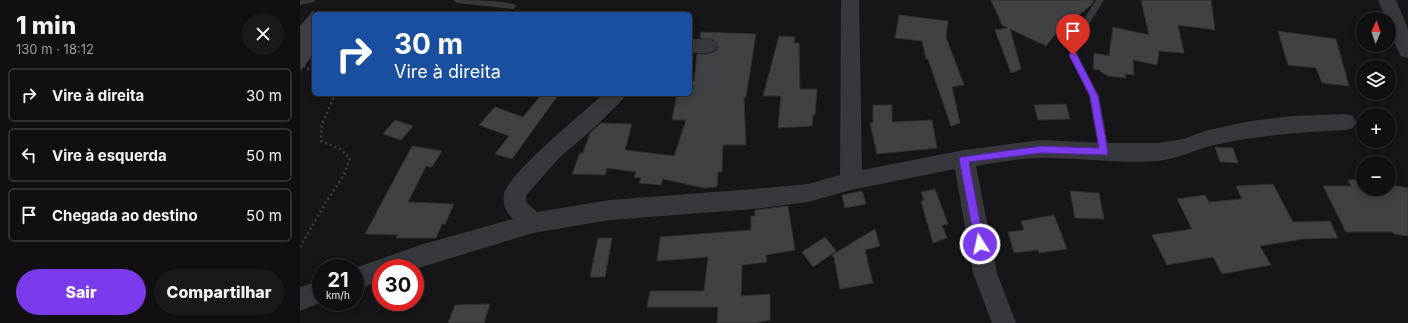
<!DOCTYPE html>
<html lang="pt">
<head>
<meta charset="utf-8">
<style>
	:root { --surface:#101012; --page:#19191b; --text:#f1f3f6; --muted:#9c9d9f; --line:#303032; --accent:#7c3aed }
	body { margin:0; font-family:Inter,sans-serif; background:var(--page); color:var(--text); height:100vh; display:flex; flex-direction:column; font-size:15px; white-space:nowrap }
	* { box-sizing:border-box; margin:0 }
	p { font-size:13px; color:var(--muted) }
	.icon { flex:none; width:22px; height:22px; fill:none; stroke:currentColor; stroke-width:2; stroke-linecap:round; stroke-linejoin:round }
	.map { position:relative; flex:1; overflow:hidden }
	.side { display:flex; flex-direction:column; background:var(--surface); width:300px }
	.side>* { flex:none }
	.hud { position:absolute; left:12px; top:12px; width:380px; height:84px; border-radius:6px; box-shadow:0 2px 10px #0003,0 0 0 1px var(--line); background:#1a4fa0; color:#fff; overflow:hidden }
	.needle { width:26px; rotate:2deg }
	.buttons { position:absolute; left:1056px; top:12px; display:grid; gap:8px }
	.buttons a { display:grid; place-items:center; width:40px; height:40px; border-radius:50%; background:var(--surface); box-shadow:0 2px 10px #0003,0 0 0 1px var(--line); font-size:20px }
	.speed { position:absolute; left:12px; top:259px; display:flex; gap:8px; font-size:20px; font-weight:700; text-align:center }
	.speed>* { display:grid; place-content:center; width:52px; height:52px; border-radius:50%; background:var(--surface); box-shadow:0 2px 10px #0003,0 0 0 1px var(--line); line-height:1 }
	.speed small { font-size:10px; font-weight:400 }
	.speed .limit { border:6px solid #d22; background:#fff; color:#111 }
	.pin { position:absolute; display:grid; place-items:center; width:34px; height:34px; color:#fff; margin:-41px -17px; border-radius:50% 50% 50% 0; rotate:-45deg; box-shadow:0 0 4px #0007 }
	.pin .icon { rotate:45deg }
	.me { position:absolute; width:44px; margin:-22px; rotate:350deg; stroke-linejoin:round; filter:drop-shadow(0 0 3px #0008) }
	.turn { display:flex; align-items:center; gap:14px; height:84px; padding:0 16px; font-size:18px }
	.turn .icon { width:52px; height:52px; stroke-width:2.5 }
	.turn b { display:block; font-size:28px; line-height:34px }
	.round { display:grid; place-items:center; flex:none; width:42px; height:42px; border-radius:21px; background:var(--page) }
	.summary { display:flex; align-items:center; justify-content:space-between; height:68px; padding:0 16px }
	h1 { font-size:24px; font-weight:800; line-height:30px }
	.cta { display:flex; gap:8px; margin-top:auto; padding:8px 16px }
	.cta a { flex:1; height:46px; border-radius:24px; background:var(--accent); color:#fff; font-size:16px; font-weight:800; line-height:46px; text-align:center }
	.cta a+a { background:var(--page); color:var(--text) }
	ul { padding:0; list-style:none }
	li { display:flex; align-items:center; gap:12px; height:54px; margin:0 8px 6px; padding:0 8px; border:2px solid var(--line); border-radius:6px }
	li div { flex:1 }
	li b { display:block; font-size:15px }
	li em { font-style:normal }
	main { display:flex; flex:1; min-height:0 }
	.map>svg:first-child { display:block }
	.building { fill:#404145; stroke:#303034 }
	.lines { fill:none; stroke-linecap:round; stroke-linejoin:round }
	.path { stroke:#3d3f44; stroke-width:2.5; stroke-dasharray:2 3; stroke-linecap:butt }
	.service { fill:#37383d; fill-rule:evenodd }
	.minor { fill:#37383d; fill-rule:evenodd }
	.route { fill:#7c3aed; stroke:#51269a }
</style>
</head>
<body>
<main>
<section class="side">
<div class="summary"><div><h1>1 min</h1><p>130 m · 18:12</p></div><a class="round"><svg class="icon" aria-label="close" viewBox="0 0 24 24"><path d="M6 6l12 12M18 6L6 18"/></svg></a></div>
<ul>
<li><svg class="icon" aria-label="right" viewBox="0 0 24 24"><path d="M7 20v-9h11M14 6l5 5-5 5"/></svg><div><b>Vire à direita</b></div><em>30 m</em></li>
<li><svg class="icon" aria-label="left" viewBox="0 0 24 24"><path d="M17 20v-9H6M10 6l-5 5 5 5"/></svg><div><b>Vire à esquerda</b></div><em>50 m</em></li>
<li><svg class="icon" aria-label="arrive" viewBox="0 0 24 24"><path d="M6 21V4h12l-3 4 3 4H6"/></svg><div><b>Chegada ao destino</b></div><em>50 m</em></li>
</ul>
<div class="cta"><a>Sair</a><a>Compartilhar</a></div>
</section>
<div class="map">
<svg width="1108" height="323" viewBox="0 0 1108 323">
	<rect width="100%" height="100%" fill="#161618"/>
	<g class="building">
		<path d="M691,0H794L791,5L761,31L759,30L746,46L710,29L721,69L711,73L695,30L708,28L702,25Z"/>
		<path d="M841,0H911L915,30L878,25L884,53L859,51L857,65L833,60L834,75L825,74L826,78L808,76L801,72L800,70L793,69L794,53L809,56L813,27L849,35Z"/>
		<path d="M14,10V54L0,71V26Z"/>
		<path d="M599,15L648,21L646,37L664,85L652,87L660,123L651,126L628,59H626L622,41L595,38Z"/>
		<path d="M978,31L1036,39L1049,86L1022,83L1016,68L988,65Z"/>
		<path d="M401,32L456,34L446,97H444L446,145H423L422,172H418L417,187L404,188L363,179L361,185L339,183L341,178L334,177L336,172L307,168L305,175L272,174L280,153H283L290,133L301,123L332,124L325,150L374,156L386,120H372L377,94H390V81H394L397,54H408L414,52L418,47L414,40L400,38Z"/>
		<path d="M479,36L495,37L494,43H499L500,89H517L515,115H513L512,126L478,128L481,96H463Z"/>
		<path d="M242,94H259L212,159L195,154L209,136L179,125L195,107L223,117Z"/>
		<path d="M766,104L770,119L738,120L734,105Z"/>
		<path d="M573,105H592V122L632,120L637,148L577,154L570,123H573Z"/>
		<path d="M95,120L113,126L101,140L83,134Z"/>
		<path d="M112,146L142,151L132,167L126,166L108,202L154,204L145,224H142L136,238H96L98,235L65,234Z"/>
		<path d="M915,147L933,148L938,163L920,162Z"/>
		<path d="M1063,179V189H1089V184L1090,185L1108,188V236L1094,234L1093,232H1046L1023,186H1051L1048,180Z"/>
		<path d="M973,184L993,222L1030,221L1038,238L1003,239L960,246L971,265L922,274L913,257L867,265L852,235L892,229L877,199L905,195L909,202L942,199L936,186Z"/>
		<path d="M635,189L648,224L642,225L647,238L633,243L621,201L624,200L621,192Z"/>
		<path d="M562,191L566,204L545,208L542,195Z"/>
		<path d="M770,191L799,193L804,219L775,218Z"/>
		<path d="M488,206L495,250L466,255L467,262L442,265L441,296L470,294V320L456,323H417L418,307H347L350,291H404L408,257L357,261L360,237L451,230V216H455V210Z"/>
		<path d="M754,215L767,249L739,253L738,250L714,253L708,232L724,230L721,221Z"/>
		<path d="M575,229L580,246L565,250L573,283L540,289L534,258L532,255Z"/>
		<path d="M525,237L536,251L513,267L502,252Z"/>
		<path d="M298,238H312L305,277H290Z"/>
		<path d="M190,304L184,323H148L155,305Z"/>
	</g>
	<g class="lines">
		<g class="path">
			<path d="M0,62L14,74"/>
			<path d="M0,247L26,202L44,175L50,158L40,149L21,141L22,124L33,99L30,94"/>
		</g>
		<g class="service">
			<path d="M0,0H15L14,2L0,5Z"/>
			<path d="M153,0C165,0 211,0 217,6L213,9L157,3Z"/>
			<path d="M796,0H804L777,43V55L799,96L809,152L807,155L804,156L801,155L799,152L789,96L769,55V43Z"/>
		</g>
		<g class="minor">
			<path d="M541,0H559L562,170L664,150L741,140L804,143H858L883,139L908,130L951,121L992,116L1046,114L1053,116L1056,122L1053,128L1046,130C1003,132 962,135 919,144C898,148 879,159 858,161C819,164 781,157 742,158C720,158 697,163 676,166L697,273L716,323H692L673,273L655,169L551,190L508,202L454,209L310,220L233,233L115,269L81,268V281L55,290V268L120,245L213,219C206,212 202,204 204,194C209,172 284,113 303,94H326L323,99L295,127L259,158L230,191L226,196V202L237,212L310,200L454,189L508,184L540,175Z"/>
			<path d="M1078,0H1096L1108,29V58L1101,56C1095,45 1089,31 1089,19H1086Z"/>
			<path d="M390,39H408L414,41L417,46L414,51L408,53H390Z"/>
			<path d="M21,280L22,302L0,311V287Z"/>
		</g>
	</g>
	<path class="route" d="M773,52L776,53L798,96L808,152L807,155L741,153L669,162L684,244L683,248L680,249L676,248L659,159L661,157L741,146L799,148L790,96L769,55Z"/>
</svg>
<div class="buttons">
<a><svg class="needle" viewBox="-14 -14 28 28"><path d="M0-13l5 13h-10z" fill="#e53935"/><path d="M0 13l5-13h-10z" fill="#9c9d9f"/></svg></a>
<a><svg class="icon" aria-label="layers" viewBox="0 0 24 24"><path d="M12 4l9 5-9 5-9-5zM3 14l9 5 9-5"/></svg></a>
<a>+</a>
<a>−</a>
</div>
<div class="speed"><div>21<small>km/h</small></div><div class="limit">30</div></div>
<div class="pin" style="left:773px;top:55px;background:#d93025"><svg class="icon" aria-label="arrive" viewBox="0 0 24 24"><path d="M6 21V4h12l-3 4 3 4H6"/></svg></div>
<svg class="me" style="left:680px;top:244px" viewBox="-20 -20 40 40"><circle r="17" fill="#7c3aed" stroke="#fff" stroke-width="3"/><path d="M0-11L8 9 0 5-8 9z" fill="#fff"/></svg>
<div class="hud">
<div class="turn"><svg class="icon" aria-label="right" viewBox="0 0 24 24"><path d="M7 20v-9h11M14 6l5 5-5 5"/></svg><div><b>30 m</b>Vire à direita</div></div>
</div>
</div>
</main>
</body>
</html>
